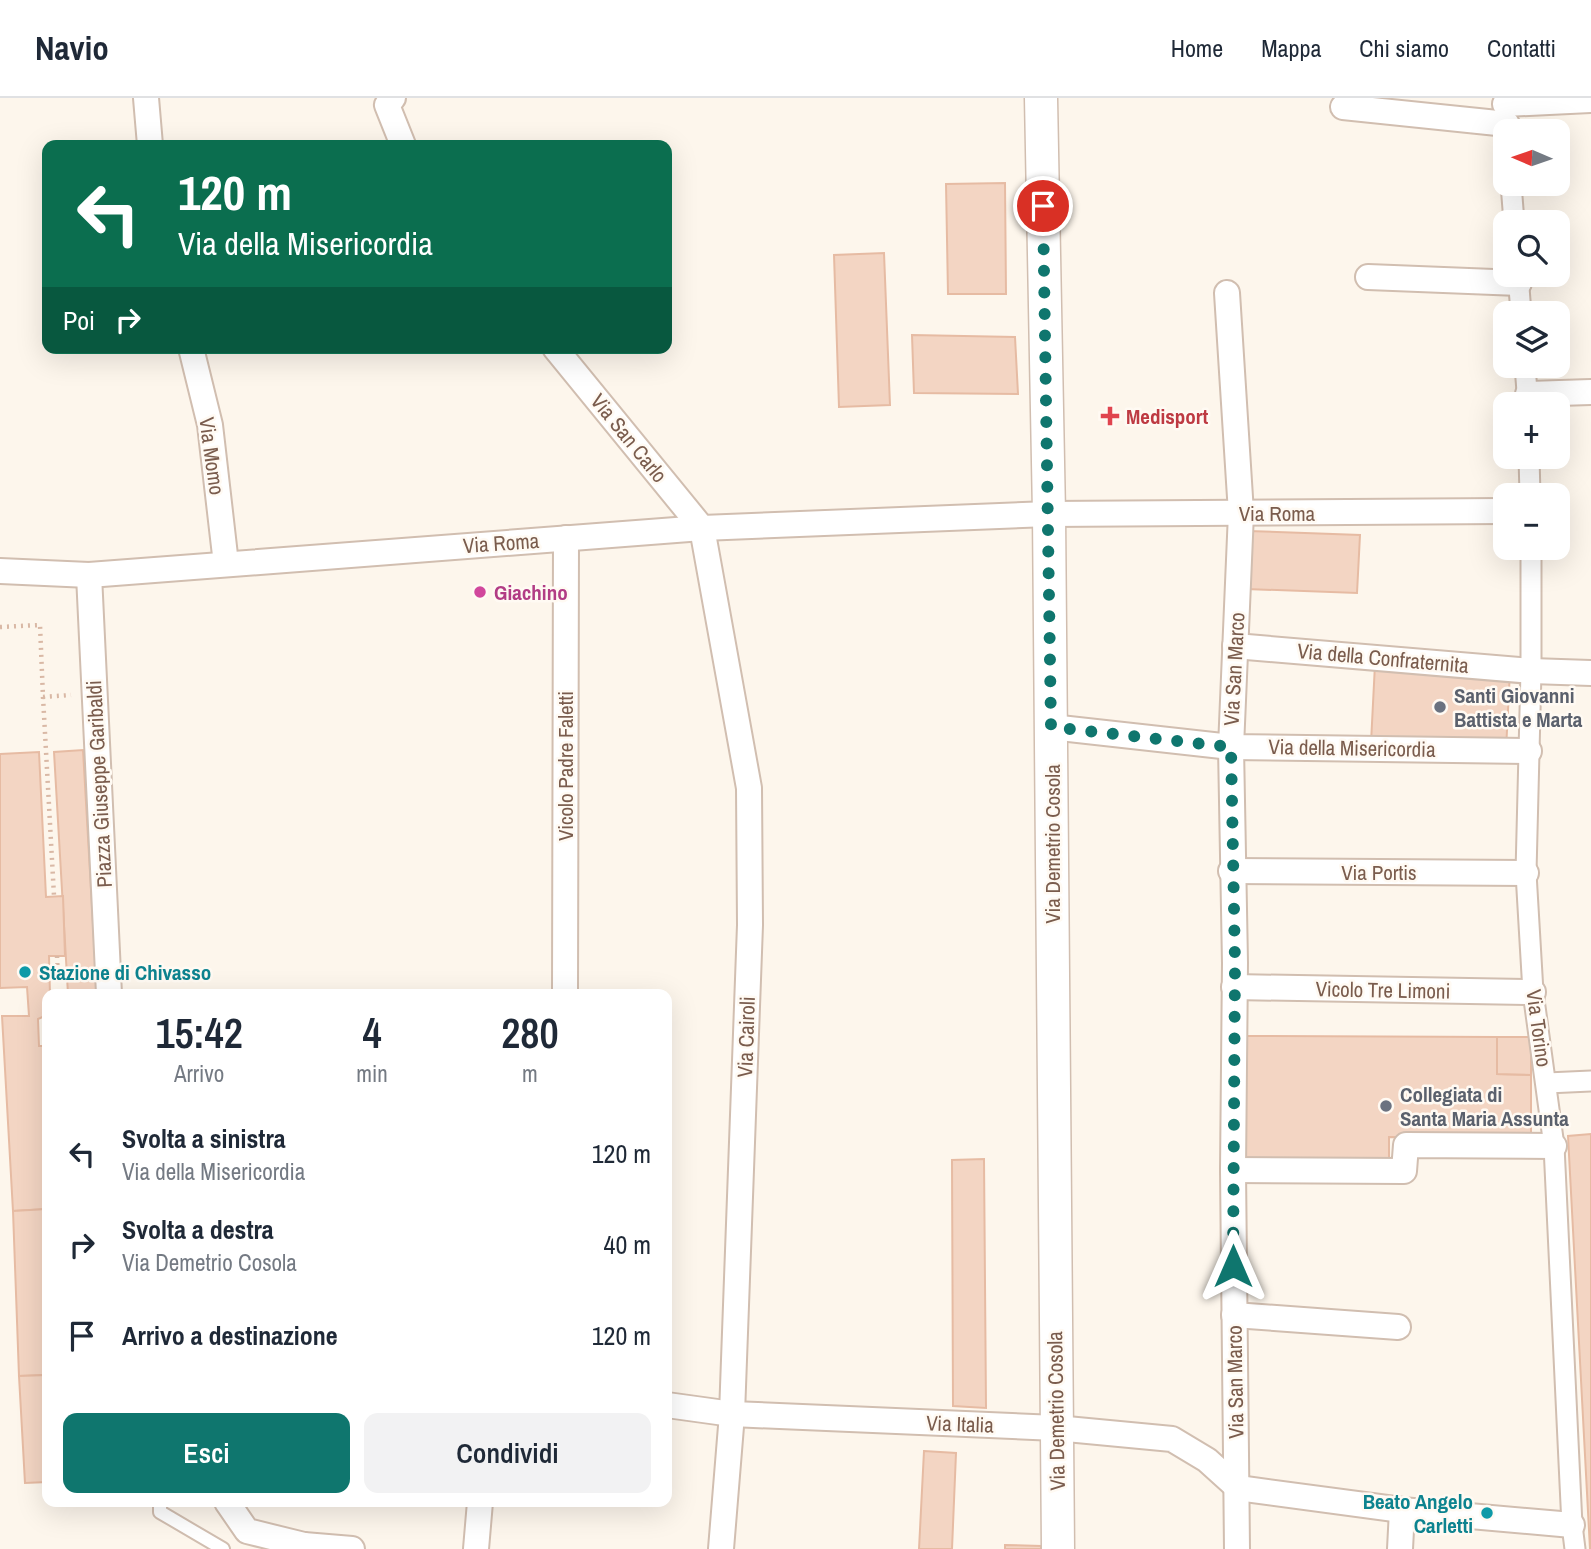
<!DOCTYPE html>
<html lang="it">
<head>
<meta charset="utf-8">
<style>
	:root { --surface:#fff; --page:#f2f2f3; --text:#1f2937; --muted:#747a83; --line:#e0e1e3; --accent:#0f766e }
	body { margin:0; font-family:"Archivo Narrow",sans-serif; background:var(--page); color:var(--text); height:100vh; display:flex; flex-direction:column; font-size:26px; white-space:nowrap }
	* { box-sizing:border-box; margin:0 }
	p { font-size:23px; color:var(--muted) }
	.icon { flex:none; width:38px; height:38px; fill:none; stroke:currentColor; stroke-width:2; stroke-linecap:round; stroke-linejoin:round }
	.map { position:relative; flex:1; overflow:hidden }
	.details { position:absolute; left:42px; top:891px; width:630px; height:518px; display:flex; flex-direction:column; background:var(--surface); border-radius:14px; box-shadow:0 7px 28px #0002 }
	.details>* { flex:none }
	.banner { position:absolute; left:42px; top:42px; width:630px; height:214px; border-radius:14px; box-shadow:0 7px 28px #0002; background:#0b6e4f; color:#fff; overflow:hidden }
	.needle { width:46px; rotate:272deg }
	.buttons { position:absolute; left:1493px; top:21px; display:grid; gap:14px }
	.buttons a { display:grid; place-items:center; width:77px; height:77px; border-radius:14px; background:var(--surface); box-shadow:0 7px 28px #0002; font-size:35px }
	.pin { position:absolute; display:grid; place-items:center; width:60px; height:60px; color:#fff; margin:-30px; border:4px solid #fff; border-radius:50%; box-shadow:0 2px 7px #0007 }
	.me { position:absolute; width:77px; margin:-38px; rotate:0deg; stroke-linejoin:round; filter:drop-shadow(0 0 5px #0008) }
	.turn { display:flex; align-items:center; gap:24px; height:147px; padding:0 21px; font-size:32px }
	.turn .icon { width:91px; height:91px; stroke-width:2.5 }
	.turn b { display:block; font-size:49px; line-height:60px }
	.then { display:flex; align-items:center; height:66px; padding:0 21px; background:#0003; gap:14px; font-size:26px }
	.eta { display:flex; justify-content:space-evenly; align-items:center; height:119px; text-align:center }
	.eta b { font-size:42px; font-weight:600; line-height:49px }
	.primary-button { display:flex; gap:14px; margin-top:auto; padding:14px 21px }
	.primary-button a { flex:1; height:80px; border-radius:14px; background:var(--accent); color:#fff; font-size:28px; font-weight:600; line-height:80px; text-align:center }
	.primary-button a+a { background:var(--page); color:var(--text) }
	ul { padding:0; list-style:none }
	li { display:flex; align-items:center; gap:21px; height:91px; padding:0 21px }
	li div { flex:1 }
	li b { display:block; font-size:26px }
	li em { font-style:normal }
	header { display:flex; align-items:center; gap:42px; box-sizing:border-box; height:98px; padding:0 35px; background:var(--surface); border-bottom:2px solid var(--line) }
	header strong { font-size:33px }
	nav { display:flex; gap:38px; margin-inline-start:auto; font-size:24px }
	.map>svg:first-child { display:block }
	.building { fill:#f3d5c3; stroke:#e6bba3; stroke-width:2 }
	.lines { fill:none; stroke-linecap:round; stroke-linejoin:round }
	.service-casing { stroke:#d1beb0; stroke-width:16 }
	.pedestrian-casing { stroke:#d1beb0; stroke-width:23 }
	.minor-casing { stroke:#d1beb0; stroke-width:28 }
	.tertiary-casing { stroke:#d1beb0; stroke-width:35 }
	.path { stroke:#d9b8a5; stroke-width:4.5; stroke-dasharray:2 5; stroke-linecap:butt }
	.service { stroke:#fff; stroke-width:12 }
	.pedestrian { stroke:#fff; stroke-width:19 }
	.minor { stroke:#fff; stroke-width:24 }
	.tertiary { stroke:#fff; stroke-width:32 }
	.route { stroke:#0f766e; stroke-width:12; stroke-dasharray:0 21.6 }
	.health-dot { fill:#e0444e; stroke:#fffaf3; stroke-width:2.5 }
	.hotel-dot { fill:#d1479c; stroke:#fffaf3; stroke-width:2.5 }
	.worship-dot { fill:#6b7280; stroke:#fffaf3; stroke-width:2.5 }
	.culture-dot { fill:#0f9aa8; stroke:#fffaf3; stroke-width:2.5 }
	.labels { text-anchor:middle; dominant-baseline:central; stroke-width:5; stroke-linejoin:round; paint-order:stroke }
	.health-label { font-size:21px; font-weight:bold; fill:#be3a42; stroke:#fffaf3; text-anchor:start }
	.street-label { font-size:21px; fill:#7a5c4d; stroke:#fffaf3 }
	.hotel-label { font-size:21px; font-weight:bold; fill:#b23c85; stroke:#fffaf3; text-anchor:start }
	.worship-label { font-size:21px; font-weight:bold; fill:#5b616d; stroke:#fffaf3; text-anchor:start }
	.culture-label { font-size:21px; font-weight:bold; fill:#0d838f; stroke:#fffaf3; text-anchor:start }
</style>
</head>
<body>
<header>
<strong>Navio</strong>
<nav><a>Home</a><a>Mappa</a><a>Chi siamo</a><a>Contatti</a></nav>
</header>
<div class="map">
<svg width="1591" height="1451" viewBox="0 0 1591 1451">
	<rect width="100%" height="100%" fill="#fdf6ec"/>
	<g class="building">
		<path d="M1005,85L1006,196H948L946,86Z"/>
		<path d="M884,155L890,307L839,309L834,157Z"/>
		<path d="M912,237L1015,239L1018,296L914,295Z"/>
		<path d="M1248,433L1360,437L1357,495L1246,491Z"/>
		<path d="M1375,566L1510,573L1506,652L1371,645Z"/>
		<path d="M83,652L97,896H68L54,654Z"/>
		<path d="M39,654L46,799L63,798L65,858H49L50,896H47V917L38,921L39,948H45L47,988V1111L13,1113L2,918H29L27,889L0,890V656Z"/>
		<path d="M1241,938L1497,939V976L1531,977V1040L1389,1039V1063L1240,1062Z"/>
		<path d="M1497,939H1531V977L1497,976Z"/>
		<path d="M1591,1036V1451H1590L1568,1038Z"/>
		<path d="M984,1061L986,1310L953,1308L952,1062Z"/>
		<path d="M47,1111V1277L19,1278L13,1113Z"/>
		<path d="M47,1277V1384L25,1385L19,1278Z"/>
		<path d="M924,1353L956,1355L952,1451H919Z"/>
		<path d="M1005,1447L1041,1448V1451H1005Z"/>
	</g>
	<g class="lines">
		<g class="service-casing">
			<path id="service" d="M160,1404V1414L223,1451"/>
		</g>
		<g class="pedestrian-casing">
			<g id="pedestrian">
				<path d="M1511,86L1514,124"/>
				<path d="M1518,177L1521,215"/>
				<path d="M1525,268L1528,306"/>
				<path d="M1529,359L1530,397"/>
				<path d="M1531,450V573L1526,775L1533,894L1554,1048L1572,1427L1575,1451"/>
				<path d="M1547,985L1591,983"/>
			</g>
		</g>
		<g class="minor-casing">
			<g id="minor">
				<path d="M146,0L150,47"/>
				<path d="M393,0L387,7L403,47"/>
				<path d="M1505,6L1591,2"/>
				<path d="M1343,9L1507,26"/>
				<path d="M1368,179L1519,185"/>
				<path d="M1227,195L1241,415L1231,649L1235,865L1233,1072L1237,1451"/>
				<path d="M191,250L210,327L226,466"/>
				<path d="M555,250L702,430L749,690L750,827L732,1316L721,1451"/>
				<path d="M1528,296L1591,294"/>
				<path d="M0,473L89,477L702,430L1049,416L1505,413"/>
				<path d="M89,477L109,896"/>
				<path d="M1235,548L1531,573L1591,575"/>
				<path d="M1051,629L1231,649L1529,653"/>
				<path d="M1231,773L1526,775"/>
				<path d="M1234,889L1533,894"/>
				<path d="M565,896L566,440"/>
				<path d="M1233,1072L1404,1073L1406,1047L1554,1048"/>
				<path d="M1234,1217L1398,1229"/>
				<path d="M667,1307L732,1316L1056,1330L1172,1341L1207,1362L1238,1390"/>
				<path d="M1238,1390L1402,1412L1572,1427"/>
				<path d="M227,1404L247,1433L304,1447L307,1451"/>
				<path d="M304,1447L352,1451"/>
				<path d="M476,1451L480,1404"/>
				<path d="M1400,1451L1402,1412"/>
			</g>
		</g>
		<g class="tertiary-casing">
			<path id="tertiary" d="M1041,0L1049,416L1058,1451"/>
		</g>
		<g class="path">
			<path d="M0,529L40,527L43,599L71,597"/>
			<path d="M43,599L54,798"/>
			<path d="M57,858L58,885"/>
		</g>
		<use href="#service" class="service"/>
		<use href="#pedestrian" class="pedestrian"/>
		<use href="#minor" class="minor"/>
		<use href="#tertiary" class="tertiary"/>
	</g>
	<g class="lines">
		<path class="route" d="M1043,108L1051,629L1231,649L1235,865L1233,1168"/>
	</g>
	<path class="health-dot" d="M1106.5 307.5h7v7h7v7h-7v7h-7v-7h-7v-7h7z"/>
	<circle class="hotel-dot" cx="480" cy="494" r="7"/>
	<g class="worship-dot">
		<circle cx="1440" cy="609" r="7"/>
		<circle cx="1386" cy="1008" r="7"/>
	</g>
	<g class="culture-dot">
		<circle cx="25" cy="874" r="7"/>
		<circle cx="1487" cy="1415" r="7"/>
	</g>
	<g class="labels">
		<g class="health-label">
			<text x="1126" y="318">Medisport</text>
		</g>
		<g class="street-label">
			<text transform="translate(629 340) rotate(51)">Via San Carlo</text>
			<text transform="translate(212 358) rotate(82)">Via Momo</text>
			<text x="1277" y="415">Via Roma</text>
			<text transform="translate(501 445) rotate(-4)">Via Roma</text>
			<text transform="translate(1383 560) rotate(5)">Via della Confraternita</text>
			<text transform="translate(1234 571) rotate(-87)">Via San Marco</text>
			<text transform="translate(1352 650) rotate(1)">Via della Misericordia</text>
			<text transform="translate(565 668) rotate(-90)">Vicolo Padre Faletti</text>
			<text transform="translate(99 686) rotate(-93)">Piazza Giuseppe Garibaldi</text>
			<text transform="translate(1052 746) rotate(-90)">Via Demetrio Cosola</text>
			<text x="1379" y="774">Via Portis</text>
			<text transform="translate(1383 892) rotate(1)">Vicolo Tre Limoni</text>
			<text transform="translate(1539 930) rotate(82)">Via Torino</text>
			<text transform="translate(746 939) rotate(-88)">Via Cairoli</text>
			<text transform="translate(1235 1284) rotate(-91)">Via San Marco</text>
			<text transform="translate(1056 1313) rotate(-91)">Via Demetrio Cosola</text>
			<text transform="translate(960 1326) rotate(2)">Via Italia</text>
		</g>
		<g class="hotel-label">
			<text x="494" y="494">Giachino</text>
		</g>
		<g class="worship-label">
			<text x="1454" y="597">Santi Giovanni<tspan x="1454" dy="24">Battista e Marta</tspan></text>
			<text x="1400" y="996">Collegiata di<tspan x="1400" dy="24">Santa Maria Assunta</tspan></text>
		</g>
		<g class="culture-label">
			<text x="39" y="874">Stazione di Chivasso</text>
			<text x="1473" y="1403" text-anchor="end">Beato Angelo<tspan x="1473" dy="24">Carletti</tspan></text>
		</g>
	</g>
</svg>
<div class="buttons">
<a><svg class="needle" viewBox="-14 -14 28 28"><path d="M0-13l5 13h-10z" fill="#e53935"/><path d="M0 13l5-13h-10z" fill="#747a83"/></svg></a>
<a><svg class="icon" aria-label="search" viewBox="0 0 24 24"><circle cx="10" cy="10" r="6"/><path d="M15 15l6 6"/></svg></a>
<a><svg class="icon" aria-label="layers" viewBox="0 0 24 24"><path d="M12 4l9 5-9 5-9-5zM3 14l9 5 9-5"/></svg></a>
<a>+</a>
<a>−</a>
</div>
<div class="pin" style="left:1043px;top:108px;background:#d93025"><svg class="icon" aria-label="arrive" viewBox="0 0 24 24"><path d="M6 21V4h12l-3 4 3 4H6"/></svg></div>
<svg class="me" style="left:1233px;top:1168px" viewBox="-20 -20 40 40"><path d="M0-17L14 15 0 8-14 15z" fill="#0f766e" stroke="#fff" stroke-width="4"/></svg>
<div class="banner">
<div class="turn"><svg class="icon" aria-label="left" viewBox="0 0 24 24"><path d="M17 20v-9H6M10 6l-5 5 5 5"/></svg><div><b>120 m</b>Via della Misericordia</div></div>
<div class="then">Poi<svg class="icon" aria-label="right" viewBox="0 0 24 24"><path d="M7 20v-9h11M14 6l5 5-5 5"/></svg></div>
</div>
<section class="details">
<div class="eta">
<div><b>15:42</b><p>Arrivo</p></div>
<div><b>4</b><p>min</p></div>
<div><b>280</b><p>m</p></div>
</div>
<ul>
<li><svg class="icon" aria-label="left" viewBox="0 0 24 24"><path d="M17 20v-9H6M10 6l-5 5 5 5"/></svg><div><b>Svolta a sinistra</b><p>Via della Misericordia</p></div><em>120 m</em></li>
<li><svg class="icon" aria-label="right" viewBox="0 0 24 24"><path d="M7 20v-9h11M14 6l5 5-5 5"/></svg><div><b>Svolta a destra</b><p>Via Demetrio Cosola</p></div><em>40 m</em></li>
<li><svg class="icon" aria-label="arrive" viewBox="0 0 24 24"><path d="M6 21V4h12l-3 4 3 4H6"/></svg><div><b>Arrivo a destinazione</b></div><em>120 m</em></li>
</ul>
<div class="primary-button"><a>Esci</a><a>Condividi</a></div>
</section>
</div>
</body>
</html>
